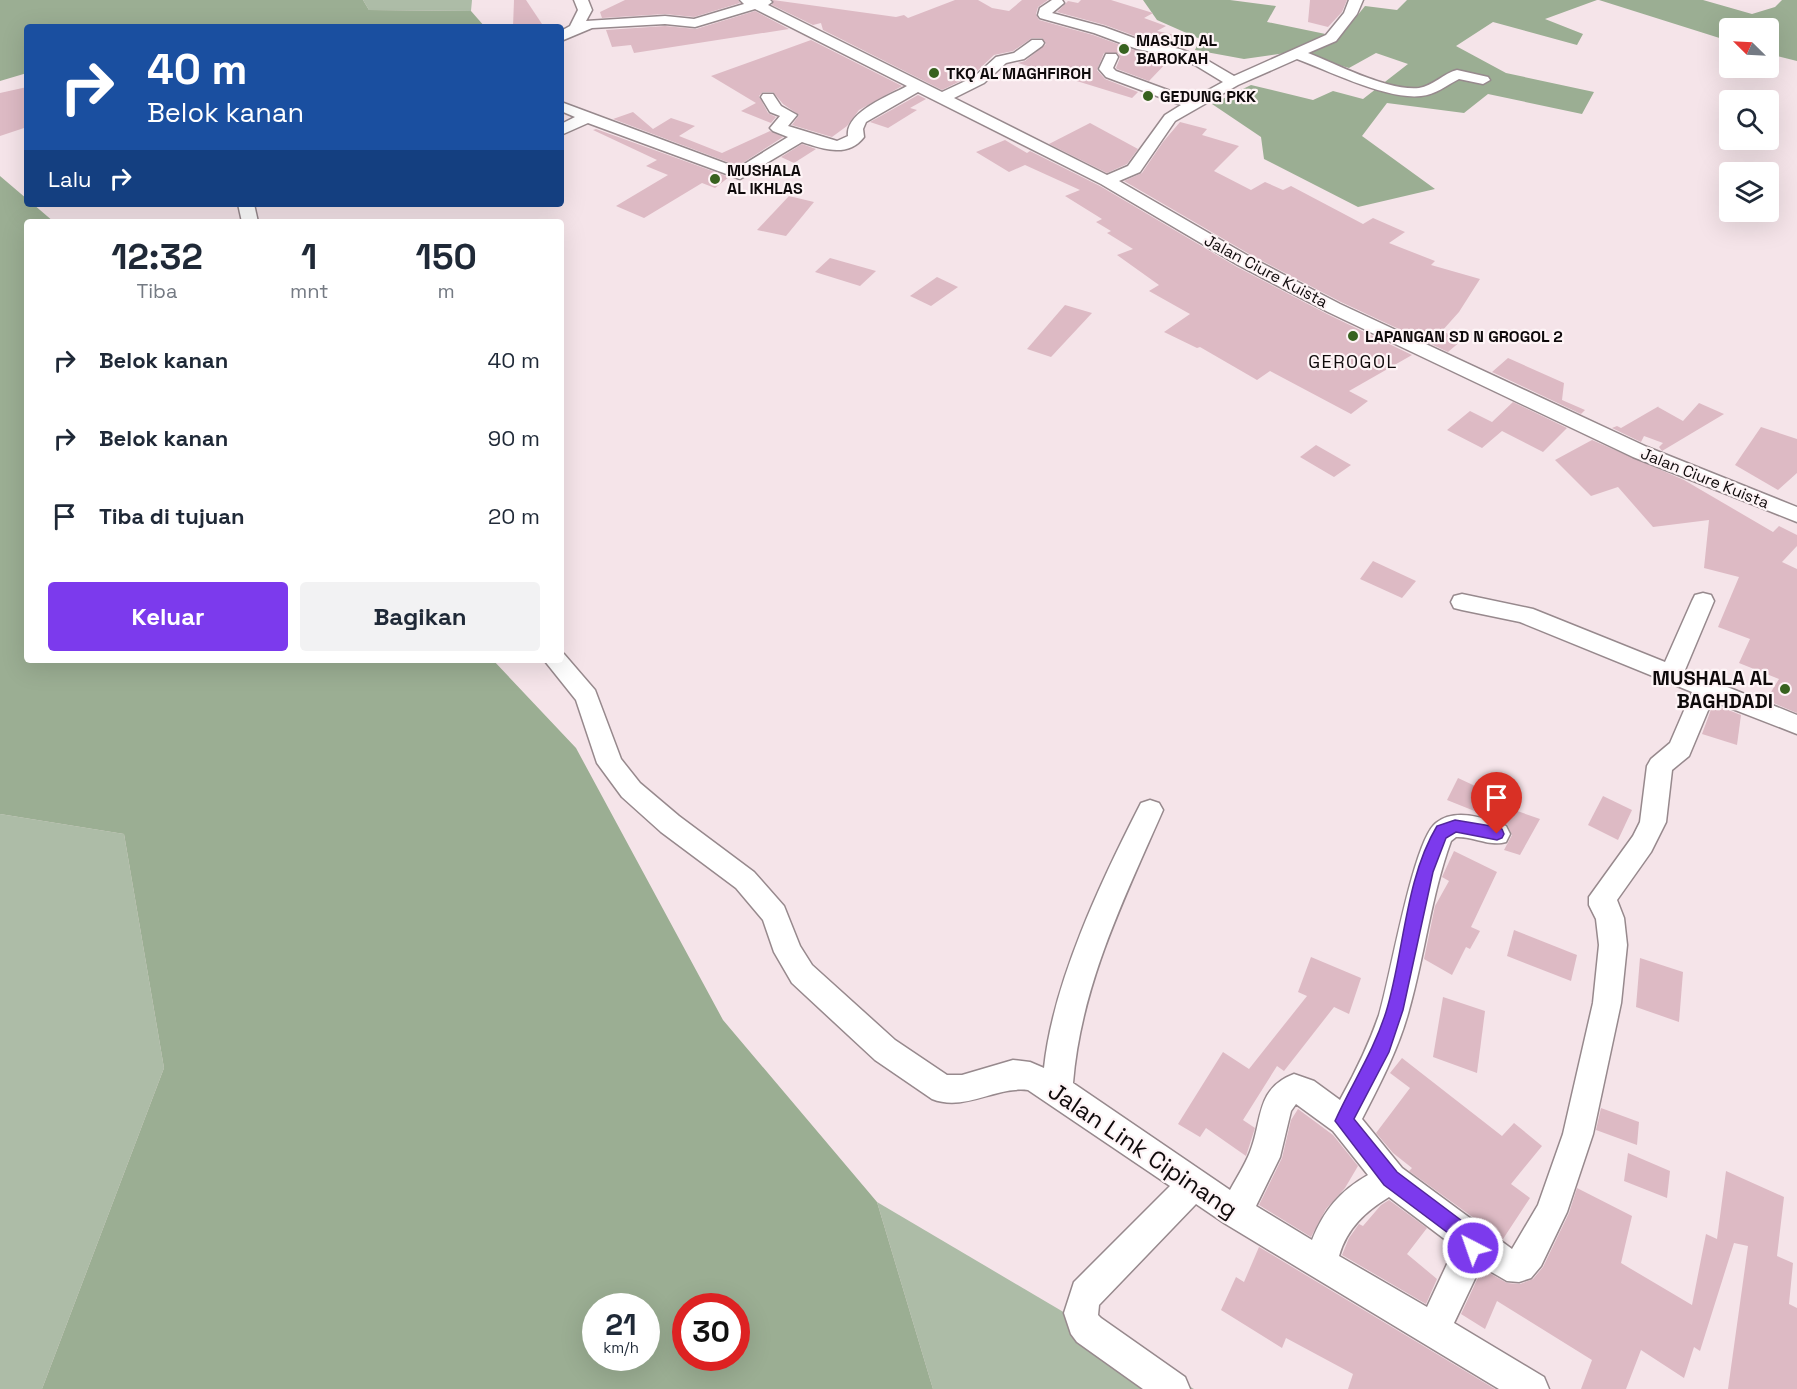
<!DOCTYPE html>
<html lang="id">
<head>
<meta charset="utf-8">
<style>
	:root { --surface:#fff; --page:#f2f2f3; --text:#1f2937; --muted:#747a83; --accent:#7c3aed }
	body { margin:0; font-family:"Space Grotesk",sans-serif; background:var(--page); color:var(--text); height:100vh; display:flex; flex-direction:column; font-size:22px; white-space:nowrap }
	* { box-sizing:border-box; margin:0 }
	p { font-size:20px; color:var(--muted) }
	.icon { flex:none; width:33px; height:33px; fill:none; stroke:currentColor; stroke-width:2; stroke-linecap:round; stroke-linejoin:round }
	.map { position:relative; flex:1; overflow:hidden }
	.sheet { position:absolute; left:24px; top:219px; width:540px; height:444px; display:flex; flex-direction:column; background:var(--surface); border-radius:6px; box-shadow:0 6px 24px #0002 }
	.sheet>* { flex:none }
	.top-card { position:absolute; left:24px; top:24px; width:540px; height:183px; border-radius:6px; box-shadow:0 6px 24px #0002; background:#1a4fa0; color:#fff; overflow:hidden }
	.needle { width:39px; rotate:294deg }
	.controls { position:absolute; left:1719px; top:18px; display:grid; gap:12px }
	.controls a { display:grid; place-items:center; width:60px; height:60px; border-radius:6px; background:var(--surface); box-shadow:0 6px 24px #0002; font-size:30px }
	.speed { position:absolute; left:582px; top:1293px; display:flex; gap:12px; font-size:30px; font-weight:700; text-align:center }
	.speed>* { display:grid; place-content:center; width:78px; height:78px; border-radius:50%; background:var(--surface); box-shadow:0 6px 24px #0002; line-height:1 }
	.speed small { font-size:15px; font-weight:400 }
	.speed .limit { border:9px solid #d22; background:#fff; color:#111 }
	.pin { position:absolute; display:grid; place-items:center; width:51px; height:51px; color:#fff; margin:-62px -26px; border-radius:50% 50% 50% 0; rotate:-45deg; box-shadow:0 0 6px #0007 }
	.pin .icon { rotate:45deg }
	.me { position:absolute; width:66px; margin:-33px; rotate:319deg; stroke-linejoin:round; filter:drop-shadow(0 0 4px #0008) }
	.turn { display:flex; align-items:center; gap:21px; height:126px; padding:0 24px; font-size:27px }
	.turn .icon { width:78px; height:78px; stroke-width:2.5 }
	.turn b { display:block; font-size:42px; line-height:51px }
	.then { display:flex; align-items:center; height:57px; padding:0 24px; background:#0003; gap:12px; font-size:22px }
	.eta { display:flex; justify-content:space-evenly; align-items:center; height:102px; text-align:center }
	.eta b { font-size:36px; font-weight:800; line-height:42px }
	.button { display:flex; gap:12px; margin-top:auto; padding:12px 24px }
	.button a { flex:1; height:69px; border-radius:6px; background:var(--accent); color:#fff; font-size:24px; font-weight:800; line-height:69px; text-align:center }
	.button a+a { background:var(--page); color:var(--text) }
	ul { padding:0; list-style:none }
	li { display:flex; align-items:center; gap:18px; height:78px; padding:0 24px }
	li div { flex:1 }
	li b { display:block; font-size:22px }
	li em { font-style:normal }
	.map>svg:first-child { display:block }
	.green { fill:#adbca7 }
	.forest { fill:#9bae93; fill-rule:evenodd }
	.building { fill:#ddbac4 }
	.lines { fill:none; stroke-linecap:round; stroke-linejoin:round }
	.minor-casing { stroke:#97898d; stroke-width:3 }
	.minor { fill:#fff; fill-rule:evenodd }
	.route { fill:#7c3aed; stroke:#51269a; stroke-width:1.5 }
	.poi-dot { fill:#38621f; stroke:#fef4f6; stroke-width:2 }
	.labels { text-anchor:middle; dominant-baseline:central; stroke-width:4.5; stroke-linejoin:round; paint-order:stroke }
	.far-poi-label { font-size:16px; font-weight:bold; fill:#0f0a0b; stroke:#fef4f6; text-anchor:start }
	.far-street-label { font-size:16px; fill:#0f0a0b; stroke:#fef4f6 }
	.far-quarter-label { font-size:18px; letter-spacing:1.5px; fill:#0f0a0b; stroke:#fef4f6 }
	.poi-label { font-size:20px; font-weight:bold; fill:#0f0a0b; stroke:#fef4f6; text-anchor:end }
	.near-street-label { font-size:24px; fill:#0f0a0b; stroke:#fef4f6 }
</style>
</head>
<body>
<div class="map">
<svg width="1797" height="1389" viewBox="0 0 1797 1389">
	<rect width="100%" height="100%" fill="#f5e4e9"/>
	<g class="green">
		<path d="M363,0H472L471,11L369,10Z"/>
		<path d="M0,814L124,834L164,1068L42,1389H0Z"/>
		<path d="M877,1202L1194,1389H933Z"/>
	</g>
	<g class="forest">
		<path d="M0,0H363L369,10L471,11L485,27H27V73L0,81Z"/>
		<path d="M1143,0H1230L1276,6L1267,22L1340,37L1365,6L1397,10L1407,0H1597L1545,19L1583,34L1577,45L1493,22L1456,46L1506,73L1594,92L1582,114L1488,94L1464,113L1387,103L1362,136L1435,189L1358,207L1264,159L1261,137L1212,104L1251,85L1313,100L1333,91L1363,99L1408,64L1376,53L1349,68L1293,52L1244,59L1195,50L1200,39L1157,20Z"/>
		<path d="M1599,0H1703L1752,14L1775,7L1782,0H1797V61L1769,54L1768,28H1730L1729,41Z"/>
		<path d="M0,176L27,199V204H33L54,222H27V660H493L576,748L723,1020L877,1202L933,1389H42L164,1068L124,834L0,814ZM596,1306H646V1358H596ZM686,1306H736V1358H686Z"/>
	</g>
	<g class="building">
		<path d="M514,0H526L544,27H513Z"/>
		<path d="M625,0H738L740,3L694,17L665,14L602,18L600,12Z"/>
		<path d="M773,0L896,17L904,15L908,18L955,0H978L992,8L1009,11L1022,0H1048L1038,7L1036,14L1039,20L1093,35L1137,51L1171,58L1149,81L1117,69L1116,68L1120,58L1118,53H1104L1097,70L1105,79L1138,92L1132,98L1018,63L1025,61L1046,44L1042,38H1032L1013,51L994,55L973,75L942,90L823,30L821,23L813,25L772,5Z"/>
		<path d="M1081,0H1111L1153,13L1144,18L1166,26L1157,31L1190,38L1182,47L1146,40L1105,25L1057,12L1068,1L1078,3Z"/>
		<path d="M1310,0H1347L1342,12L1328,27L1308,22Z"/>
		<path d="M755,11L789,29L634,53L631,45L612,47L606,30L665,26L696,29Z"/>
		<path d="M811,40L902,86L859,110L847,126L832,137L792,125L799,115L783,104L773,92H763L759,96L768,113L776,117L771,123L741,111L756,103L711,76Z"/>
		<path d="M27,87V127L0,136V93Z"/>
		<path d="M918,95L926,99L910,108L917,110L888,128L870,122Z"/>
		<path d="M633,112L653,129L671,118L695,126L679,136L722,153L770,131L783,137L738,166L613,119Z"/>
		<path d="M1180,122L1207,129L1202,135L1239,146L1214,171L1251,190L1265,182L1283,190L1291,186L1363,224L1373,218L1405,232L1389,243L1435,261L1431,265L1480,279L1459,312L1442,331L1462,340L1448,352L1341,302L1251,255L1124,181L1142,173L1163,142Z"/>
		<path d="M1090,123L1138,149L1127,164L1107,173L1049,144Z"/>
		<path d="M596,129L729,177L715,188L702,183L644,218L616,206L668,175L646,166L657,160L593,130Z"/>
		<path d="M1005,140L1027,153L1030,151L1100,186L1237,267L1327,314L1412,355L1349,391L1368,401L1351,414L1270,371L1257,380L1200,347L1197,348L1164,332L1190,314L1149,291L1159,285L1117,255L1133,249L1107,233L1111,231L1096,222L1102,219L1065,196L1080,190L1025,165L1009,172L976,152Z"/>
		<path d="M802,144L816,149L794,163L781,157Z"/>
		<path d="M789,196L814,202L786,236L757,230Z"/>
		<path d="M830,258L876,271L860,286L815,272Z"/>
		<path d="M937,277L958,287L931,306L910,296Z"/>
		<path d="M1065,305L1092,313L1051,357L1027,349Z"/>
		<path d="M1508,358L1564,383L1562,400L1585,410L1581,414L1492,372Z"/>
		<path d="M1513,402L1567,428L1543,452L1502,431L1482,448L1447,430L1470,411L1492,422Z"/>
		<path d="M1699,403L1724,414L1662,451L1659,447L1663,443L1644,436L1641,442L1612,428L1617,426L1621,428L1659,406L1658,407L1683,421Z"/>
		<path d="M1761,427L1797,439V473L1778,490L1735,465Z"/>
		<path d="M1592,440L1684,480L1773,532L1779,526L1797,535V546L1782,562L1797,569V713L1766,700L1779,679L1739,663L1750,639L1718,627L1739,577L1704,568L1709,520L1653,527L1618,487L1591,496L1555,460Z"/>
		<path d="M1316,445L1351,465L1334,477L1300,457Z"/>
		<path d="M1373,561L1416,581L1402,598L1360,579Z"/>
		<path d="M1713,704L1741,715L1737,745L1702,734Z"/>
		<path d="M1458,778L1503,799L1500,805L1540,819L1520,855L1504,850L1512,835L1507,824L1447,800Z"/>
		<path d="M1603,796L1632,810L1618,840L1588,825Z"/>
		<path d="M1454,851L1497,872L1471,927L1480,931L1470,949L1466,947L1452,975L1424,959L1435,906L1449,881L1442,877Z"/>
		<path d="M1514,930L1577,955L1571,981L1507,956Z"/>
		<path d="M1311,957L1361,978L1349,1014L1334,1007L1284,1071L1277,1066L1243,1120L1255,1128L1246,1156L1206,1128L1200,1137L1178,1124L1223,1052L1249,1069L1307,996L1298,992Z"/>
		<path d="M1640,958L1683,972L1679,1022L1636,1007Z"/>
		<path d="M1443,997L1485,1011L1477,1073L1433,1057Z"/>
		<path d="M1402,1058L1502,1136L1514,1123L1542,1146L1511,1184L1530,1198L1503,1239L1409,1171L1412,1168L1393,1153L1376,1133L1410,1088L1390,1073Z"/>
		<path d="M1601,1108L1639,1122L1637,1145L1596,1130Z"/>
		<path d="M1298,1109L1333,1135L1358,1166L1345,1188L1326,1209L1311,1237L1259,1205L1282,1158L1291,1120Z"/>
		<path d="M1628,1153L1670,1171L1667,1198L1624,1181Z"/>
		<path d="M1726,1171L1784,1197L1777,1256L1793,1263L1789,1304L1797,1308V1389H1728L1748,1246L1734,1243L1700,1351L1694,1347L1684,1378L1641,1350L1626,1389H1581L1592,1360L1497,1301L1485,1329L1461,1314L1482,1269L1507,1283L1520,1284L1533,1279L1543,1267L1569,1213L1577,1188L1632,1216L1621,1263L1692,1305L1706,1234L1717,1239Z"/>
		<path d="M1389,1200L1427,1228L1407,1254L1437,1279L1426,1304L1342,1255L1349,1238L1359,1224L1363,1226L1381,1205Z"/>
		<path d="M1259,1247L1495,1389H1348L1353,1374L1286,1338L1282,1348L1221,1310L1236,1277L1244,1282Z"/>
	</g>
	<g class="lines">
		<g class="minor-casing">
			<g id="minor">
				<path d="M574,0H588L592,10L586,21L665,16L694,19L744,4L740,0H770L772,2L768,5L942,92L974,77L996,57L1014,53L1032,40H1042L1044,43L1042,46L1024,59L1006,63L984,83L954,98L1107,175L1128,166L1165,115L1181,105L1106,77L1099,69L1106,54H1116L1118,57L1113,68L1116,71L1192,99L1223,82L1195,65L1172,56L1137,49L1094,33L1040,18L1038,15L1040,8L1052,0H1062L1064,3L1052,13L1104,27L1145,42L1180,49L1205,59L1234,76L1326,35L1344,13L1349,0H1363L1357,14L1336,41L1308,53C1339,65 1387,91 1419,88C1433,86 1444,73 1457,70L1488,77L1490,80L1483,84L1459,79C1447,85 1435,95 1421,96C1387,100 1329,71 1297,59L1238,85L1175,121L1140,172L1119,181L1250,257L1340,304L1647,447L1797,507V522L1633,457L1328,312L1238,265L1101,184L918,92L866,122L863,129L864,137C848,158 823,149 802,142L740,179L588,123L561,135V124L575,117L561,111V102L738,168L788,137L773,131L770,128L780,116L770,112L761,97L763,94H773L781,106L797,115L788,126L837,141L848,136C845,112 889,96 907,86L755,9L695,27L665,24L592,28L561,41V31L570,26L578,10Z"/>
				<path d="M238,204H254L258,222H242Z"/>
				<path d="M1703,593L1711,595L1714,601L1685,670L1797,715V734L1712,701L1689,756L1672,770L1666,822L1651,852L1617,900L1624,918L1627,945L1621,1003L1593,1134L1567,1212L1541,1266L1531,1278L1519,1282L1507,1281L1481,1266L1454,1323L1544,1377L1549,1389H1499L1224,1223L1196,1204L1099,1305L1098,1315L1101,1318L1185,1377L1190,1389H1143L1077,1342L1071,1334L1064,1313L1074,1282L1170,1186L1028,1090C995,1086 965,1112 932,1099L875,1060L792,983L774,952L763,920L736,888L661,832L622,797L597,763L576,700L544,660H561V653L564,654L595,690L621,759L640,783L679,816L754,872L784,906L800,946L812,965L895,1040L947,1075H962L1013,1060L1030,1062L1044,1068C1053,982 1102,879 1141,803L1150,800L1159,803L1163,810C1124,899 1081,985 1073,1083L1230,1190C1237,1177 1245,1165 1250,1152C1263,1120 1255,1089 1294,1074L1314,1081L1340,1100L1341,1098C1356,1071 1369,1044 1379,1015C1390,980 1413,840 1436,823C1456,807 1486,819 1506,826L1510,834L1506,842C1490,847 1473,836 1456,837L1451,841C1431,896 1425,954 1409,1010C1399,1048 1380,1084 1362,1119L1402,1168L1512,1249L1538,1205L1563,1134L1593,1003L1599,945L1596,919L1589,905V897L1633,836L1640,822L1647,766L1651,759L1670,743L1692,692L1520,622L1462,610L1454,608L1451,602L1454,596L1462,594L1533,609L1665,662L1692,601L1695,595ZM1296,1104L1333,1131L1368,1175C1340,1191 1324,1210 1312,1240L1256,1206L1280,1157L1291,1111ZM1389,1197L1455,1247L1427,1307L1339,1256C1347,1228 1366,1211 1389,1197Z"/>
			</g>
		</g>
		<use href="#minor" class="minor"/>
	</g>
	<path class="route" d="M1455,820L1497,827L1502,829L1504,834L1502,838L1497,840L1456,832L1446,838L1433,872L1403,1010L1389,1052L1354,1119L1397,1172L1482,1236L1485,1242L1479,1254L1473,1257L1466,1254L1464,1245L1384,1185L1335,1121C1352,1083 1373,1053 1386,1012C1404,953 1405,879 1437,826Z"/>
	<g class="poi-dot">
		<circle cx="1124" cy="49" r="6"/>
		<circle cx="934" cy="73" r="6"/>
		<circle cx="1148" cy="96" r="6"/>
		<circle cx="715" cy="179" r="6"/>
		<circle cx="1353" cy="336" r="6"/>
		<circle cx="1785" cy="689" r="6"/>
	</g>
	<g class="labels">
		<g class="far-poi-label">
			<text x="1136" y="40">MASJID AL<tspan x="1136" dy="18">BAROKAH</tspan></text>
			<text x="946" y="73">TKQ AL MAGHFIROH</text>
			<text x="1160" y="96">GEDUNG PKK</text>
			<text x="727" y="170">MUSHALA<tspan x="727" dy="18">AL IKHLAS</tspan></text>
			<text x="1365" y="336">LAPANGAN SD N GROGOL 2</text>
		</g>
		<g class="far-street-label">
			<text transform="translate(1266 271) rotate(28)">Jalan Ciure Kuista</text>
			<text transform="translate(1705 478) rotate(22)">Jalan Ciure Kuista</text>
		</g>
		<g class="far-quarter-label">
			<text x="1353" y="361">GEROGOL</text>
		</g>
		<g class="poi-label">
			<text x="1773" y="678">MUSHALA AL<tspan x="1773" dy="23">BAGHDADI</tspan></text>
		</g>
		<g class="near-street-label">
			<text transform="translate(1143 1150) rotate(34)">Jalan Link Cipinang</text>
		</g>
	</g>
</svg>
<div class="controls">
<a><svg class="needle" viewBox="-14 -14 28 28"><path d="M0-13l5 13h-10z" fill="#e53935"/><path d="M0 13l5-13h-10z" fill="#747a83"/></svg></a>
<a><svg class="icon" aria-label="search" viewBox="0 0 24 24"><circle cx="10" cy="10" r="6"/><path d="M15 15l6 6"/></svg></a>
<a><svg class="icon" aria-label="layers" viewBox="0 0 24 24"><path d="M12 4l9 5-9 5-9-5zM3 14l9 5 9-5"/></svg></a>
</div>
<div class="speed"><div>21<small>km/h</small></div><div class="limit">30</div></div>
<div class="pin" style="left:1497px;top:834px;background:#d93025"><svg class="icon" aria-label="arrive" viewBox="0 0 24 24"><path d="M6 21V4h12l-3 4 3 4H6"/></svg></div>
<svg class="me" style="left:1473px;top:1248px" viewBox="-20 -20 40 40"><circle r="17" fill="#7c3aed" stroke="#fff" stroke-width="3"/><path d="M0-11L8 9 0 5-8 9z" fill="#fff"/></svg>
<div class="top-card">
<div class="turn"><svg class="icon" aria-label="right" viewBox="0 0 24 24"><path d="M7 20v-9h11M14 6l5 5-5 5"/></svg><div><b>40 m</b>Belok kanan</div></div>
<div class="then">Lalu<svg class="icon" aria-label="right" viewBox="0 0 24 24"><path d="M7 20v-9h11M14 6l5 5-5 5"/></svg></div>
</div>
<section class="sheet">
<div class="eta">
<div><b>12:32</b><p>Tiba</p></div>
<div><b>1</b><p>mnt</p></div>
<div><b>150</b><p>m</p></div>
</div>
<ul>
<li><svg class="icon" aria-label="right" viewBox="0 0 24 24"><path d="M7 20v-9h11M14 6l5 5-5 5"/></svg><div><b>Belok kanan</b></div><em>40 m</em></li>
<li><svg class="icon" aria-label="right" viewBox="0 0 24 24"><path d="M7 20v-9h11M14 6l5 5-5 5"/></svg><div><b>Belok kanan</b></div><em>90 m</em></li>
<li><svg class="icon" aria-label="arrive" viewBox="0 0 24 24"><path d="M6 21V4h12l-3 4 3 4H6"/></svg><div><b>Tiba di tujuan</b></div><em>20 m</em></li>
</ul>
<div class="button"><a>Keluar</a><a>Bagikan</a></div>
</section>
</div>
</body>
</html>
